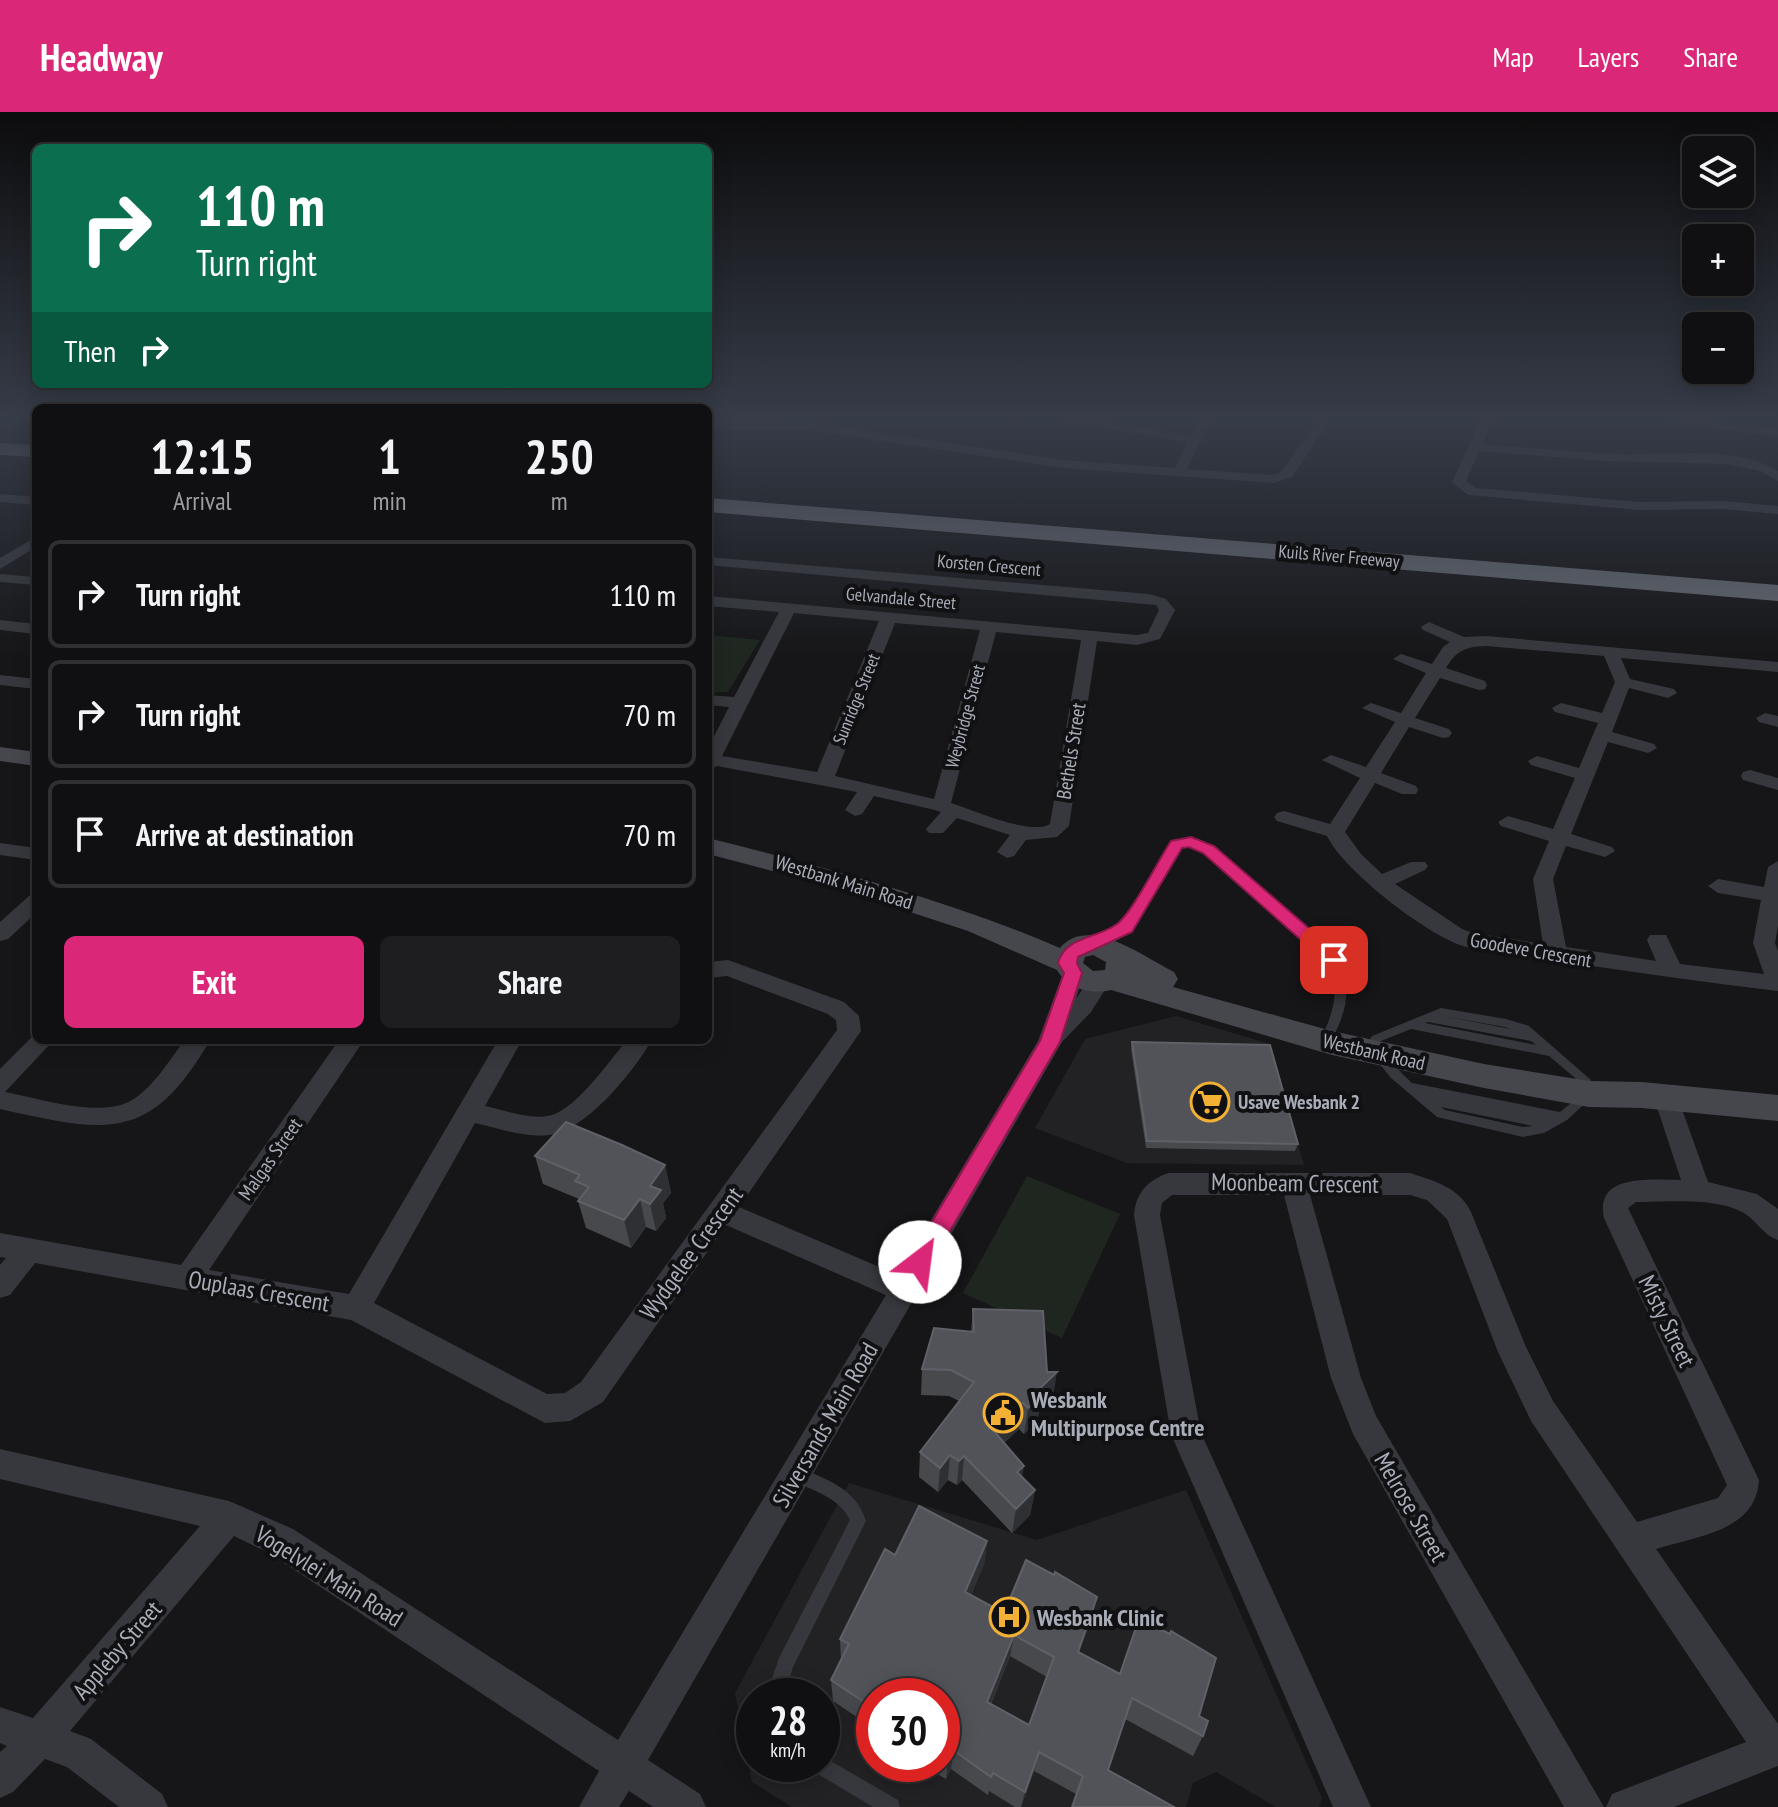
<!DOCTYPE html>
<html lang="en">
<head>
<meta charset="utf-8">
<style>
	:root { --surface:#101012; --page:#1e1e20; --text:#f1f3f6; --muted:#9c9d9f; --line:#303032; --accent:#db2777 }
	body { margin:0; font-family:"PT Sans Narrow",sans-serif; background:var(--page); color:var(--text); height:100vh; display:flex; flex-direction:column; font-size:30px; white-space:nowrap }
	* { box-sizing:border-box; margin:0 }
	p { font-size:26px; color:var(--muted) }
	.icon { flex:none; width:44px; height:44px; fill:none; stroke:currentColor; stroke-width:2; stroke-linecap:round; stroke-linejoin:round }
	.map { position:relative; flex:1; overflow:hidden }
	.details { position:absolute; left:32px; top:292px; width:680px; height:640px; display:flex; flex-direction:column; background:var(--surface); border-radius:12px; box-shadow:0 4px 20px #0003,0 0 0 2px var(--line) }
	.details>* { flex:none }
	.top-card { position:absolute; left:32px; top:32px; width:680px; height:244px; border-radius:12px; box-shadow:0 4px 20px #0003,0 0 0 2px var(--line); background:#0b6e4f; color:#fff; overflow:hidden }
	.fabs { position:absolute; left:1682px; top:24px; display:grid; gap:16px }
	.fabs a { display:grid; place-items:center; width:72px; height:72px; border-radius:12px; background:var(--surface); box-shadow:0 4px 20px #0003,0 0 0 2px var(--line); font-size:40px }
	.speed { position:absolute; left:736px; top:1566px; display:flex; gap:16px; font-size:40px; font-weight:700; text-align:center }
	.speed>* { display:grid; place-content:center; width:104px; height:104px; border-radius:50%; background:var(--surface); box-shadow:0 4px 20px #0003,0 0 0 2px var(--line); line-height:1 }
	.speed small { font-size:20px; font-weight:400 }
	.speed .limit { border:12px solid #d22; background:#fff; color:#111 }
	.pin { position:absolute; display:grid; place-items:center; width:68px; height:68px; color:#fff; margin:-34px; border-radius:16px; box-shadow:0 4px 12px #0006 }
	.me { position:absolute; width:88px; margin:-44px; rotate:30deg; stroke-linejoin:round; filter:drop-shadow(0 0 6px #0008) }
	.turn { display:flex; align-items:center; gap:28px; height:168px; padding:0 32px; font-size:36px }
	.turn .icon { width:104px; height:104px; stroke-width:2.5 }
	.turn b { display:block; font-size:56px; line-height:68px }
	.then { display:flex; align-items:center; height:76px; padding:0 32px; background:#0003; gap:16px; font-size:30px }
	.eta { display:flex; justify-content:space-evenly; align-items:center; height:136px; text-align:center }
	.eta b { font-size:48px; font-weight:700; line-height:56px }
	.primary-button { display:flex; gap:16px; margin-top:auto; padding:16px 32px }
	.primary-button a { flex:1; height:92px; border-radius:12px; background:var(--accent); color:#fff; font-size:32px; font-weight:700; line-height:92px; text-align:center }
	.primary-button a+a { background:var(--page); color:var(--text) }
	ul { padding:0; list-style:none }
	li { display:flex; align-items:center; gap:24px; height:108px; margin:0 16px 12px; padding:0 16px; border:4px solid var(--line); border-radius:12px }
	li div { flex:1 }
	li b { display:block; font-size:30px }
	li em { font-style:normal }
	header { display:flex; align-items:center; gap:48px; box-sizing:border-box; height:112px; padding:0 40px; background:var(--accent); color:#fff }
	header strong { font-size:38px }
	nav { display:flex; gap:44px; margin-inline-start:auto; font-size:28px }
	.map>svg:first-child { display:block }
	.built { fill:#222225; fill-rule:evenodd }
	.green { fill:#1e261f }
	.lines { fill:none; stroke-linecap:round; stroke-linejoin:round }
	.lane { fill:#37383d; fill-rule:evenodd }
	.street { fill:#37383d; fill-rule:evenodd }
	.secondary { fill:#45474d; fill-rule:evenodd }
	.highway { fill:#63666e; fill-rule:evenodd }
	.wall { fill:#47494d; fill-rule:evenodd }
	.shaded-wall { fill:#2f3033 }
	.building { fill:#525359; stroke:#5f6168; stroke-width:2; fill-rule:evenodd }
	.route { fill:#db2777; stroke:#8e194d; stroke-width:2 }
	.labels { text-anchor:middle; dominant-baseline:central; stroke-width:8; stroke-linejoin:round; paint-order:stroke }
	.far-street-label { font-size:18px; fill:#a8adb8; stroke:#111113 }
	.street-label { font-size:20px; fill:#a8adb8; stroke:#111113 }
	.poi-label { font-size:20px; font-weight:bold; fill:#a8adb8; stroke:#111113; text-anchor:start }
	.near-street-label { font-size:24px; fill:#a8adb8; stroke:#111113 }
	.near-poi-label { font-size:24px; font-weight:bold; fill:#a8adb8; stroke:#111113; text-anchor:start }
</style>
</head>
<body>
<header>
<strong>Headway</strong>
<nav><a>Map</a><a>Layers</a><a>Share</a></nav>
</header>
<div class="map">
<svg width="1778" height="1695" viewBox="0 0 1778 1695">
	<rect width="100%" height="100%" fill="#161618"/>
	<g class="built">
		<path d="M1176,904L1270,932L1304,1053L1127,1051L1035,1016L1085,927Z"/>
		<path d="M849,1371L1037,1428L1186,1378L1322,1686L1319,1695H1276L1216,1660L1193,1671L1186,1695H792L752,1670L735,1581ZM754,1584H822V1652H754ZM874,1584H942V1652H874Z"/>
	</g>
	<g class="green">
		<path d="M708,523L760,528L728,580L708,581Z"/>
		<path d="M1027,1064L1120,1102L1062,1226L963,1181Z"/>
	</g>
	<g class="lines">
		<g class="lane">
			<path d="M1191,727L1204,731L1338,845C1351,872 1348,895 1335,921H1327L1325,918C1335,894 1339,875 1329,850L1196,735L1190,733L1180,735L1129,819L1095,836H1087L1086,833L1087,830L1121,813L1173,730Z"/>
			<path d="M1441,896L1506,907L1529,914L1591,968L1589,971H1581L1549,944L1411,917L1376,931L1372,930L1370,927L1372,924ZM1442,904L1505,915L1511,917ZM1428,910L1531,929L1536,933L1425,911Z"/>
			<path d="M1379,940C1390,946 1401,962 1412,971L1560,1000L1582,982H1590L1592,985L1567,1008L1544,1021L1523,1025L1437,1005L1391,966L1373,944L1375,941ZM1441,995L1533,1014L1523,1015L1445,998Z"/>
			<path d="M797,1355C826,1367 856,1376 866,1409L793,1555L784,1584H766L779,1546L850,1408C840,1386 812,1378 791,1368L789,1363L791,1358Z"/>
			<path d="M822,1644L898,1688L900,1695H873L813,1659L811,1652H822Z"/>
		</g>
		<g class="street">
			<path d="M1057,308H1092L1192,323L1199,308H1211L1187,357L1273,363L1282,359L1318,308H1330L1292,365L1274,371L1063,356L815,319L708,317V309L815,311L1063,348L1175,356L1188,330Z"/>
			<path d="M1481,308H1493L1482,332C1528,336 1573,340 1619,342C1670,344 1733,332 1778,359V369L1760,359L1726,352L1604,349L1479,339L1466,369L1476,376L1639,390L1724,389L1778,394V402L1724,397L1639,398L1468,383L1452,370Z"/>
			<path d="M1655,308H1698L1778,317V325Z"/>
			<path d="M0,382L36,385V393L0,390Z"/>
			<path d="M36,425V435L0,457V446Z"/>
			<path d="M708,445L1149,482L1166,487L1175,498L1160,527L1137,533L1097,529L1069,714L1057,725L1026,728L1014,744L1007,746L997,740L1010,723L957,706L943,721H929L926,717L941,700L935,698L874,684L862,702L855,704L845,698L857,680L717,654L708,659V636L729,595L708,593V583L734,585L779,500L708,494V484L1137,523L1148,521L1159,498L1156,493L708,453ZM794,501L879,509L817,660L722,644ZM895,511L980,518L934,687L835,664ZM996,520L1081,528L1050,712C1031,724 973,698 951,691Z"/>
			<path d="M0,462L36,465V473L0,470Z"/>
			<path d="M0,508L36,512V522L0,518Z"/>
			<path d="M1429,510L1464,525L1486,524L1778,550V560L1621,546L1630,567L1674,577L1677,581L1668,586L1629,576L1612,620L1654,632L1657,636L1648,641L1608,630L1571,722L1612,735L1615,739L1605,745L1566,734L1553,767L1566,835L1656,849L1647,828L1650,823H1666L1680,852L1764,862L1753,831L1761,788L1718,781L1708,774L1718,767L1764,775L1768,755L1778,749V813L1775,831L1778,839V879C1707,871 1636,860 1565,850C1534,846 1495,844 1463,834C1426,822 1344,759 1327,724L1277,709L1274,705L1277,701L1284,699L1330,712L1360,666L1322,648L1331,643L1366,655L1395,610L1362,596L1371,591L1401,601L1426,561L1393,547L1401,542L1432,552L1443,535L1450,530L1423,518L1421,515ZM1486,534L1604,544L1615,570L1602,601L1561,591L1552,596L1555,600L1598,611L1579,656L1537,644L1528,649L1531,653L1575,666L1553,717L1508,704L1498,710L1501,714L1549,729L1533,767L1543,832L1473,821L1462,817L1395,772L1425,758L1428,754L1425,750H1411L1382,762L1361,742L1345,720L1375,671L1402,682H1416L1418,678L1416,674L1381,661L1409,615L1443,626L1449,625L1452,621L1449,617L1415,606L1440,566L1479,578L1485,577L1487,573L1485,569L1446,556C1457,538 1465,535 1486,534Z"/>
			<path d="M0,563L36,567V577L0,573Z"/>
			<path d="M1765,601L1778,604V615L1759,610L1756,606Z"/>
			<path d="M1750,658L1778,666V678L1743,668L1741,664L1743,660Z"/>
			<path d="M0,731L36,736V748L0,743Z"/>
			<path d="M36,782V801L8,827L0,829V810L29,784Z"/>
			<path d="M728,848L844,890L859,904L861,919L739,1095L898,1163L1038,929L1065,856H1081L1084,861L1076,887L1091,864H1107L1110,870L1091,900L1062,930L648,1648L700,1682L706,1695H653L629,1679L619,1695H579L599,1659L269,1441L234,1424L70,1619L91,1627L162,1682L168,1695H119L67,1655L45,1647L13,1680L0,1686V1640L7,1634L0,1631V1595L33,1606L200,1414L0,1367V1337L229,1389L293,1417L618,1628L886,1183L726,1113L603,1290L570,1309L545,1311L351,1208L35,1151L10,1183L0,1186V1153L6,1146L0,1145V1121L181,1153L339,928H364L209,1158L349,1182L498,928H522L485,994C504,998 533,1009 552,1003C579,994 609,949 627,928H652C633,960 587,1018 549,1023C525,1026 498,1016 475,1011L374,1191L547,1282L565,1281L581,1270L837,918L836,908L828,902L727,864L708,866V850Z"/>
			<path d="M36,921V928H54L5,980C38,986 102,1007 132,988C154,975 169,948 185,928H210C150,1033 105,1020 0,997V957Z"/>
			<path d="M1666,977L1675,979L1678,986L1708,1070L1757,1082L1778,1097V1128C1764,1124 1757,1109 1744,1101C1717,1085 1667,1090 1636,1090L1628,1096L1759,1368C1756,1420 1696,1424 1656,1437L1778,1612V1654L1674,1695H1606L1612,1682L1746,1630L1531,1309L1498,1240L1447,1107L1427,1088L1410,1083H1310L1361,1266L1376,1304L1604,1695H1564L1353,1322L1331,1266L1284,1083H1172L1162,1091L1160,1103L1201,1321L1371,1695H1333L1171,1322L1134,1103C1136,1080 1148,1068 1169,1061H1410C1434,1069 1459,1075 1471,1100L1526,1235L1553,1289L1637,1410L1718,1386L1727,1373L1604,1106C1594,1061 1652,1068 1681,1068L1654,986L1657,979Z"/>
		</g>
		<g class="secondary">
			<path d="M0,635L36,640V654L0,649Z"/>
			<path d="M708,726C828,756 946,787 1060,836C1088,802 1144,845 1174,860L1178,867L1173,875L1332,919L1484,952L1589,969L1642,970L1778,983V1009L1642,996L1589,995L1484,976L1332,943L1111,878C1090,883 1068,877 1057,858L968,819L837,776L708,742ZM1093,843L1106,850L1105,858L1093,859L1083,851L1085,845Z"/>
		</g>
		<g class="highway">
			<path d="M0,331L36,333V345L0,343Z"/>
			<path d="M708,386L1778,473V489L708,400Z"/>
		</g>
	</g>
	<g class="wall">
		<path d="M1132,930L1298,1032L1295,1039L1146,1036L1131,937Z"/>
		<path d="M535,1044L665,1053L671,1081L663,1091L666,1106L656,1119L646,1115L631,1136L586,1116L578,1089L579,1087L543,1072Z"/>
		<path d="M973,1197L1047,1260L1053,1286L1039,1299L1037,1310L1024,1322L1019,1317L1004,1331L1022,1366L1035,1378L1030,1403L1012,1421L962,1368L957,1373L948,1368L938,1380L919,1365L920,1340L959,1289L949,1284L921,1283L922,1257L971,1220Z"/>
		<path d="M987,1429L984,1452L971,1483L1004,1501L1091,1508L1079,1540L1199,1604L1203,1624L1193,1644L1125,1607L1076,1682L1034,1659L1021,1695H1015L989,1679L988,1683L951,1657L946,1667L920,1652H942V1584H874L873,1616L833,1589L831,1568L841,1548L840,1527L895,1443ZM1010,1544L1047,1565L1029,1613L991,1592Z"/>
	</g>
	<g class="shaded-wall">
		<path d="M665,1053L671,1081L663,1091L666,1106L656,1119L650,1092V1074Z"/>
		<path d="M640,1087L646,1115L631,1136L624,1108Z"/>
		<path d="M1057,1260L1053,1286L1039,1299L1037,1310L1024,1322L1028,1296L1036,1280Z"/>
		<path d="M1023,1291L1019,1317L990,1343L993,1318Z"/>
		<path d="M950,1343L948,1368L938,1380L940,1356Z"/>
		<path d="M964,1344L962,1368L957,1373L959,1349Z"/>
		<path d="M1024,1354L1020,1378L1017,1360Z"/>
		<path d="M1035,1378L1030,1403L1012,1421L1016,1397Z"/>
		<path d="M987,1429L984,1452L963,1502L965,1480Z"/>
		<path d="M1097,1485L1091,1508L1072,1561L1078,1540Z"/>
		<path d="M1014,1523L1010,1544L983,1610L987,1590Z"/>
		<path d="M953,1638L951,1657L946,1667L948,1649Z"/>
		<path d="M1039,1640L1034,1659L1021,1695L1025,1680Z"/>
	</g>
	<g class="building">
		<path d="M1132,930L1270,933L1298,1032L1147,1029Z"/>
		<path d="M566,1010L622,1033L665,1053L650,1074L661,1078L650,1092L640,1087L624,1108L578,1089L589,1075L575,1069L580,1063L535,1044Z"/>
		<path d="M973,1197L1043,1199L1047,1260H1057L1036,1280L1041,1285L1028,1296L1023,1291L993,1318L1024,1354L1017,1360L1035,1378L1016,1397L964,1344L959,1349L950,1343L940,1356L920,1340L974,1270L951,1258L922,1257L934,1216L974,1220Z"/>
		<path d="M919,1394L987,1429L965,1480L1004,1501L1026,1448L1054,1463L1055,1460L1097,1485L1078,1540L1120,1562L1139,1507L1170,1522L1171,1519L1216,1546L1199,1604L1208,1609L1203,1624L1132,1586L1108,1658L1174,1695H1072L1083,1664L1039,1640L1025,1680L993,1661L991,1665L953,1638L948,1649L942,1645V1584H874L873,1596L831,1568L849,1532L840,1527L885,1437L895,1443ZM1014,1523L1054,1545L1029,1613L987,1590Z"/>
	</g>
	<linearGradient id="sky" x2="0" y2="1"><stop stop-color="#0c0c0d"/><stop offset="0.56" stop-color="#363c48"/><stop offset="1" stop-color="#363c48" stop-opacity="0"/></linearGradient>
	<rect width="1778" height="546" fill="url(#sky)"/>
	<path class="route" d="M1191,725L1214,734L1341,844L1344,848L1341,852H1328L1203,741L1189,735L1182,736L1132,820L1078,845L1077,851L1082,861L1060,930L928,1157L920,1160L912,1157L909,1150L912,1143L1040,929L1064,861L1058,851C1065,824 1097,827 1117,812C1132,801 1159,747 1171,729Z"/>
	<defs>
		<g id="supermarket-ring" transform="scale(2)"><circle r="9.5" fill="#111113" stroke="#f2b134" stroke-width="1.5"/><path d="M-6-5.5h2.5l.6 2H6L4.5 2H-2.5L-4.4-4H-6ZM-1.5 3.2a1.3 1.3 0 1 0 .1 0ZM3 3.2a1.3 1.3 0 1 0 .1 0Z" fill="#f2b134"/></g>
		<g id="civic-ring" transform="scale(2)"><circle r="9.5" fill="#111113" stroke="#f2b134" stroke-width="1.5"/><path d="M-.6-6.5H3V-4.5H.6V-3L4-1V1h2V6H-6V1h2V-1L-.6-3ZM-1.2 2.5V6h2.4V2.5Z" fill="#f2b134"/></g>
		<g id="hospital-ring" transform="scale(2)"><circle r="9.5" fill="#111113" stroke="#f2b134" stroke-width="1.5"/><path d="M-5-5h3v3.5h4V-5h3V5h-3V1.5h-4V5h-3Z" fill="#f2b134"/></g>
	</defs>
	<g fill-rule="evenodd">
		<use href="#supermarket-ring" x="1210" y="990"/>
		<use href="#civic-ring" x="1003" y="1301"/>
		<use href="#hospital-ring" x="1009" y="1505"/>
	</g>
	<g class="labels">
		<g class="far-street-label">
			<text transform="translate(1339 444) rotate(5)">Kuils River Freeway</text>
			<text transform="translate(989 453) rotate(5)">Korsten Crescent</text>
			<text transform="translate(901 486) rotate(5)">Gelvandale Street</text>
			<text transform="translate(856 587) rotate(-68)">Sunridge Street</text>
			<text transform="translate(965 604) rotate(-75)">Weybridge Street</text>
		</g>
		<g class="street-label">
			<text transform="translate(1071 639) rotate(-81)">Bethels Street</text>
			<text transform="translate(844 770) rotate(17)">Westbank Main Road</text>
			<text transform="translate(1531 838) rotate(10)">Goodeve Crescent</text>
			<text transform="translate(1374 940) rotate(13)">Westbank Road</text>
			<text transform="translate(270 1047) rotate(-55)">Malgas Street</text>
		</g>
		<g class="poi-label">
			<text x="1238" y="990">Usave Wesbank 2</text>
		</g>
		<g class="near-street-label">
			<text transform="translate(1295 1071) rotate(1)">Moonbeam Crescent</text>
			<text transform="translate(691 1141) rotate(-54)">Wydgelee Crescent</text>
			<text transform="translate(259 1179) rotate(10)">Ouplaas Crescent</text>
			<text transform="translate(1667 1209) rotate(64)">Misty Street</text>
			<text transform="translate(825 1313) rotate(-60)">Silversands Main Road</text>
			<text transform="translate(1411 1395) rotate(60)">Melrose Street</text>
			<text transform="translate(329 1464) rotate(32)">Vogelvlei Main Road</text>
			<text transform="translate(117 1538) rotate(-49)">Appleby Street</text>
		</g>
		<g class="near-poi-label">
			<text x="1031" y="1287">Wesbank<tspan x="1031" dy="28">Multipurpose Centre</tspan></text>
			<text x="1037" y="1505">Wesbank Clinic</text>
		</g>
	</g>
</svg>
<div class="fabs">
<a><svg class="icon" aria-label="layers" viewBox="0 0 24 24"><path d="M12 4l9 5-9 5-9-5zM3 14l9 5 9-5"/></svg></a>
<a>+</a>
<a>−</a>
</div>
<div class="speed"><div>28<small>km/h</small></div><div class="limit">30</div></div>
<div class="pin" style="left:1334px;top:848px;background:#d93025"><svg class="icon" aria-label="arrive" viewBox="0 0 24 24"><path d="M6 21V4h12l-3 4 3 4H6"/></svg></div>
<svg class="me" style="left:920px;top:1150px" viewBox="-20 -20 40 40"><circle r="19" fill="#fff"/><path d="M0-13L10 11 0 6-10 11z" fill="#db2777"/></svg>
<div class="top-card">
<div class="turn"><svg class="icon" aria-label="right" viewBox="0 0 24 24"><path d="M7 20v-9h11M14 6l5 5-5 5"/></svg><div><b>110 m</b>Turn right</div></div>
<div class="then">Then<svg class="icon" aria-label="right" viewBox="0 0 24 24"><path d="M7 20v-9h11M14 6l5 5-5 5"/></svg></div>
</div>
<section class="details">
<div class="eta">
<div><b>12:15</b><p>Arrival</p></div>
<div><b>1</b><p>min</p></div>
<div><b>250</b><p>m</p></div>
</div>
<ul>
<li><svg class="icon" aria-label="right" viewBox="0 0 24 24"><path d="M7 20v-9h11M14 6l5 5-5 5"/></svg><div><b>Turn right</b></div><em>110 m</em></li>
<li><svg class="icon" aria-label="right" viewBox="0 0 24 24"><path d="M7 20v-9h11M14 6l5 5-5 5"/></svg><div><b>Turn right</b></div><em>70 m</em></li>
<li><svg class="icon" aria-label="arrive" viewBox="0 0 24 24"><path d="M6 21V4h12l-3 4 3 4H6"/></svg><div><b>Arrive at destination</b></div><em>70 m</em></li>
</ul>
<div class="primary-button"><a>Exit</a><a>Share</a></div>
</section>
</div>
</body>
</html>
